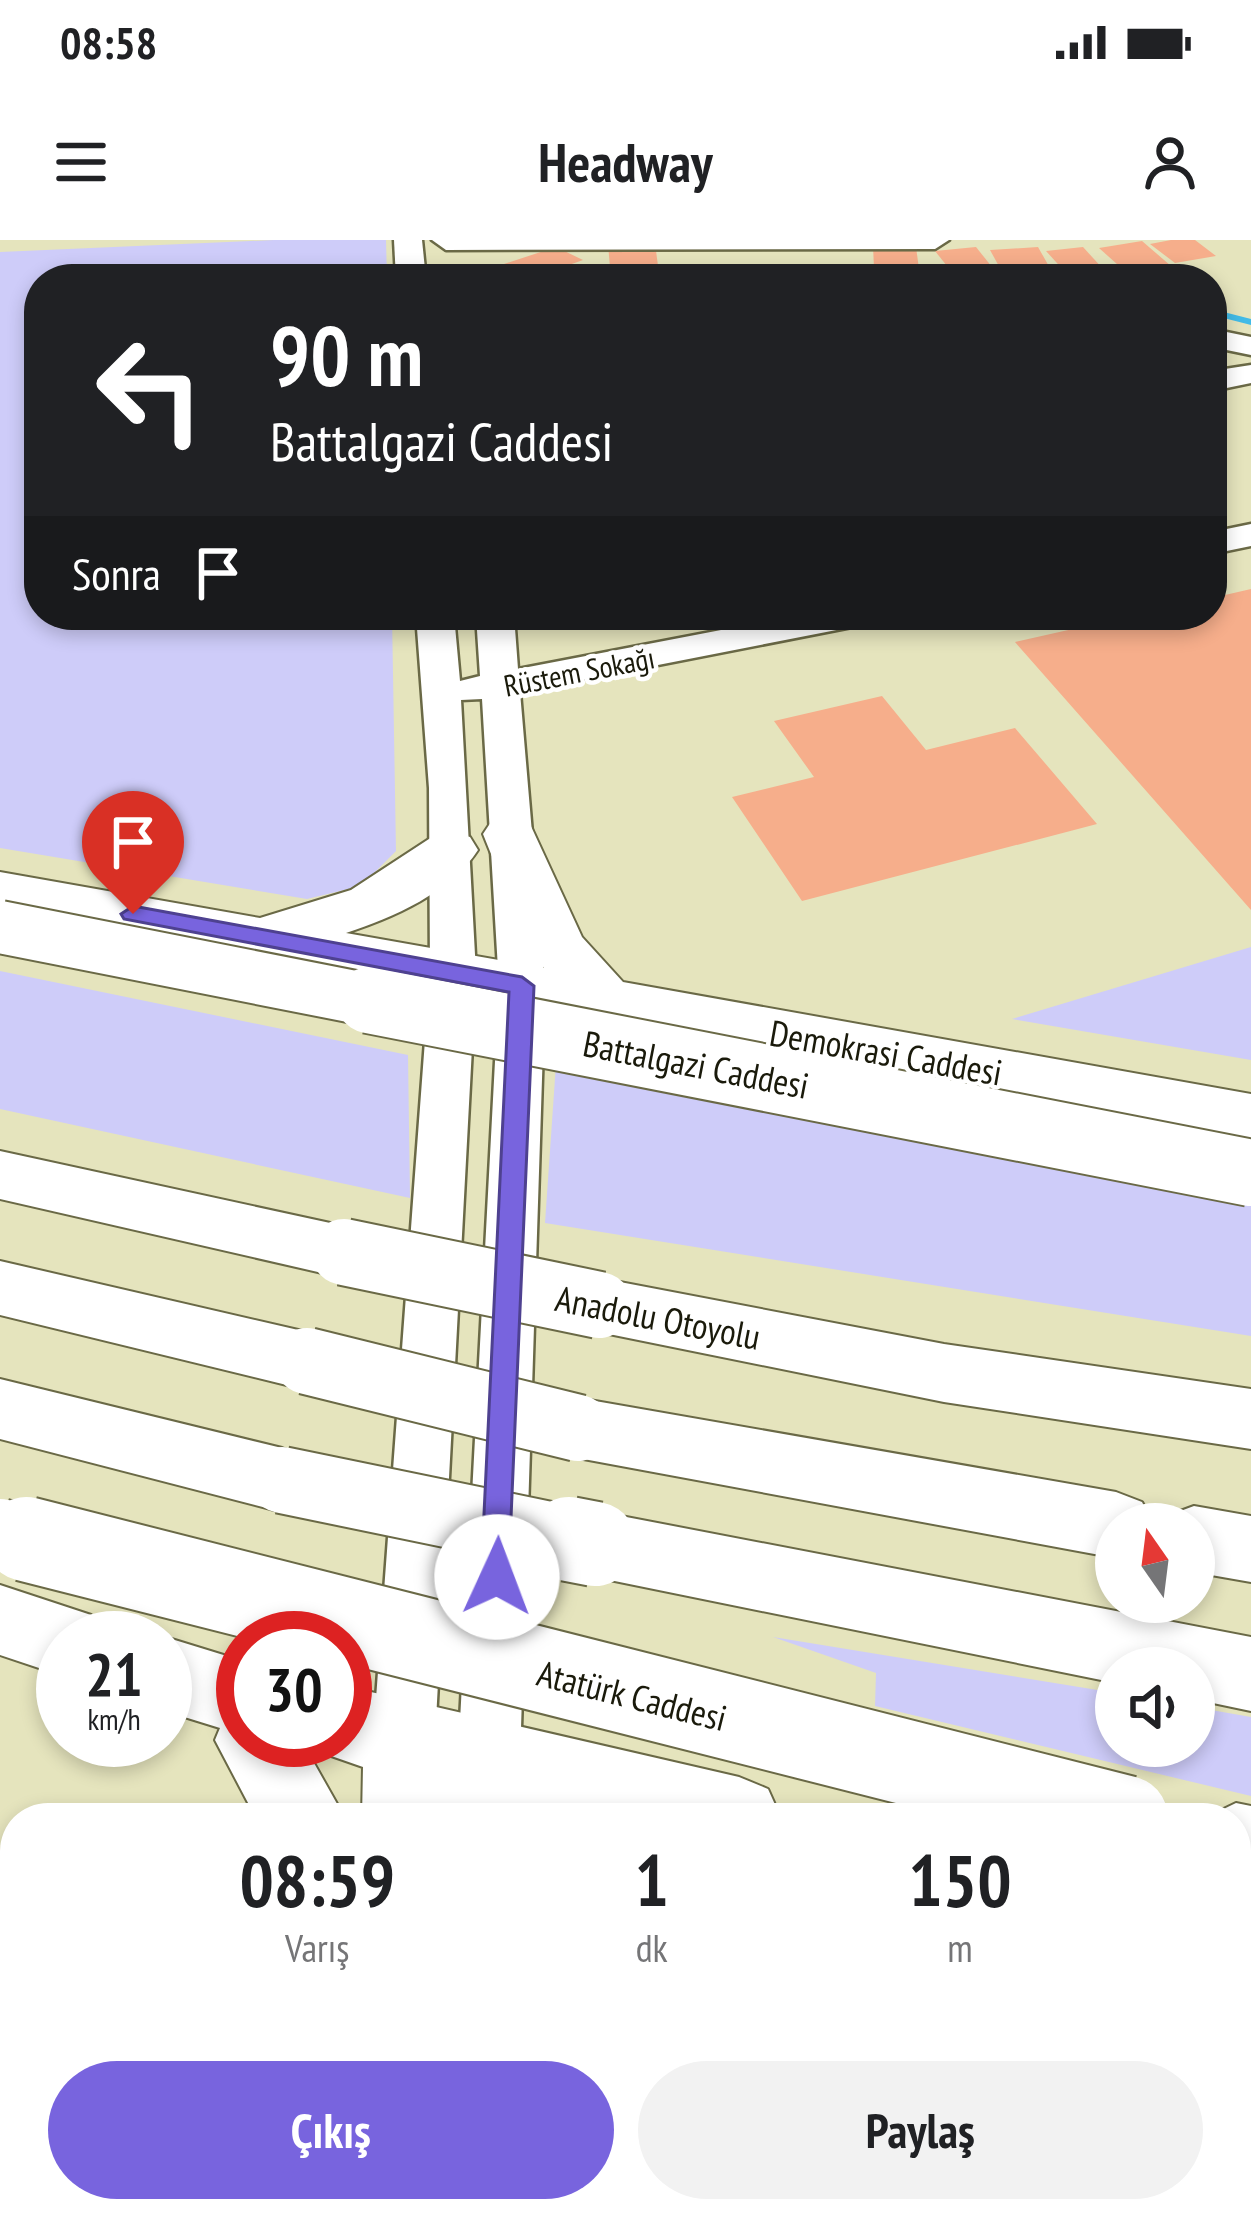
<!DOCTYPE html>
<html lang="tr">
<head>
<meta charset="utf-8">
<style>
	:root { --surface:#fff; --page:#f2f2f2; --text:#202124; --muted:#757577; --accent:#7864de }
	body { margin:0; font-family:"PT Sans Narrow",sans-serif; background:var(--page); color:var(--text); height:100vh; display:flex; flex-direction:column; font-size:45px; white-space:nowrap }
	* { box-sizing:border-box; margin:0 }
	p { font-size:39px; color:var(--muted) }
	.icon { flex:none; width:66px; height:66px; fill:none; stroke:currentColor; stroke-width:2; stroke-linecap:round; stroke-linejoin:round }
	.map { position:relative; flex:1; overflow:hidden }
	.side { position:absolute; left:0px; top:1563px; width:1251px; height:420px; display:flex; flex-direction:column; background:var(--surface); border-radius:48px 48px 0 0; box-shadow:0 6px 18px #0003 }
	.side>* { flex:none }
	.hud { position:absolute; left:24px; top:24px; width:1203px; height:366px; border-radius:48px; box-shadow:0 6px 18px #0003; background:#202124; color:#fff; overflow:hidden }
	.needle { width:78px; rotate:346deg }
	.tools { position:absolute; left:1095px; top:1263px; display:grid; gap:24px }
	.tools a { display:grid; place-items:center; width:120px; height:120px; border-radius:50%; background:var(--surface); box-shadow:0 6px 18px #0003; font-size:60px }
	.speed { position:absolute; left:36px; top:1371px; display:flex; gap:24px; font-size:60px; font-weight:700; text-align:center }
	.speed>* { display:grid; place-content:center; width:156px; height:156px; border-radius:50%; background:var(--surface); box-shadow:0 6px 18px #0003; line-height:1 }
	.speed small { font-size:30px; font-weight:400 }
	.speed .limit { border:18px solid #d22; background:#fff; color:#111 }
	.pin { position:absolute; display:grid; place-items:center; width:102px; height:102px; color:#fff; margin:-123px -51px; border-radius:50% 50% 50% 0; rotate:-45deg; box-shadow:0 0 12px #0007 }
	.pin .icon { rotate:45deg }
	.me { position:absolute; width:132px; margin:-66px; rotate:2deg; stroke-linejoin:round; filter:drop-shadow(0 0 9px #0008) }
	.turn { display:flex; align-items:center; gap:42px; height:252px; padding:0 48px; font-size:54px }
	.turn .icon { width:156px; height:156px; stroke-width:2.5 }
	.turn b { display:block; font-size:84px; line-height:102px }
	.then { display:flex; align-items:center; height:114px; padding:0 48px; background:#0003; gap:24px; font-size:45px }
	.eta { display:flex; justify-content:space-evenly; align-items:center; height:204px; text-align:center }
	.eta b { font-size:72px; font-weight:700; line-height:84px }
	.primary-button { display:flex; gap:24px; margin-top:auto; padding:24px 48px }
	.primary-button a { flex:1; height:138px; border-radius:72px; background:var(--accent); color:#fff; font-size:48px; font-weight:700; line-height:138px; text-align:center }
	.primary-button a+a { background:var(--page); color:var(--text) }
	.status { display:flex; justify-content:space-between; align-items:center; height:84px; padding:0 60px; background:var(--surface); direction:ltr }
	.status svg { height:33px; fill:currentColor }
	header { display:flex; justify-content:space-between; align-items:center; height:156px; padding:0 48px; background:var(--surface); font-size:54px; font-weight:700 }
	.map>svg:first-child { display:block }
	.green { fill:#ceccf9 }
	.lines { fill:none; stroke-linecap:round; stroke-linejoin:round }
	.stream { fill:#42bbe7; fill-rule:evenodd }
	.building { fill:#f6ae8b }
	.minor-casing { stroke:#6a6946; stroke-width:5 }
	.secondary-casing { stroke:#6a6946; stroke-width:4 }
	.motorway-casing { stroke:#6a6946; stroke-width:4 }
	.minor { fill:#fff; fill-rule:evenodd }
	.secondary { fill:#fff; fill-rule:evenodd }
	.motorway { fill:#fff; fill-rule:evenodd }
	.secondary-bridge-far2-casing { stroke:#6a6946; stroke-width:56; stroke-linecap:butt }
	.secondary-bridge-far1-casing { stroke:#6a6946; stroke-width:70; stroke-linecap:butt }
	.secondary-bridge-casing { stroke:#6a6946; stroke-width:88; stroke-linecap:butt }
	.motorway-bridge-far1-casing { stroke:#6a6946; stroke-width:70; stroke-linecap:butt }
	.motorway-bridge-casing { stroke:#6a6946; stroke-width:88; stroke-linecap:butt }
	.secondary-bridge-far2 { stroke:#fff; stroke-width:52 }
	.secondary-bridge-far1 { stroke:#fff; stroke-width:66 }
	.secondary-bridge { stroke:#fff; stroke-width:84 }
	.motorway-bridge-far1 { stroke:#fff; stroke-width:66 }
	.motorway-bridge { stroke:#fff; stroke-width:84 }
	.route { fill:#7864de; stroke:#4e4190; stroke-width:3 }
	.labels { text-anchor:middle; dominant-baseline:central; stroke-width:9; stroke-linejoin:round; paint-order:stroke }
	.far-street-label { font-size:30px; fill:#1a1a0b; stroke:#fff }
	.street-label { font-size:36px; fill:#1a1a0b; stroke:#fff }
</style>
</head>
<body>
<div class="status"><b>08:58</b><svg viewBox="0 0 49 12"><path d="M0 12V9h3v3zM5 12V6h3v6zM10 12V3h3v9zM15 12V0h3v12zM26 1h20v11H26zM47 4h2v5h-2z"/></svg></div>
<header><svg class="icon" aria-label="menu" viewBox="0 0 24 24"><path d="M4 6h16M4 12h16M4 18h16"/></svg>Headway<svg class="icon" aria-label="person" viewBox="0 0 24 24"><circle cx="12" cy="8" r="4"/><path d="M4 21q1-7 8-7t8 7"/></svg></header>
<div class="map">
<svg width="1251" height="1983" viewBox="0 0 1251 1983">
	<rect width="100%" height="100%" fill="#e5e4bd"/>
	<g class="green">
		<path d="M274,0H386L387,39H39V375H392L396,611L361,646L307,659L0,608V12Z"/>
		<path d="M1251,707V820L1012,779Z"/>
		<path d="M0,731L408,815L410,958L0,869Z"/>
		<path d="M556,824L1251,957V1096L545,983Z"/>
		<path d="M773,1397L1116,1453V1506H1194V1467L1251,1477V1556L875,1466L876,1433Z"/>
	</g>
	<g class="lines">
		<path class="stream" d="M1212,69L1251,79V85L1212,75Z"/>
	</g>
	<g class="building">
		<path d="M1171,0H1195L1216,16L1175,23L1150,4Z"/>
		<path d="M1142,1L1171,26L1127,33L1099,8Z"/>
		<path d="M655,3L658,26L610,27L608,4Z"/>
		<path d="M873,6L916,7L919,29L874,28Z"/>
		<path d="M556,7L583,20L530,39L498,26Z"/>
		<path d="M976,7L996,32L955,36L935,11Z"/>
		<path d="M1038,7L1055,37L1006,39L990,10Z"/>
		<path d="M1083,7L1104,30L1067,34L1046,11Z"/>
		<path d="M1251,349V670L1015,402L1135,375H1212V358Z"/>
		<path d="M882,456L926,510L1015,488L1097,584L802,661L732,557L814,537L774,481Z"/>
		<path d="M15,1606V1682H12L1,1611Z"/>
		<path d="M1246,1821L1251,1826V1983H1065L1082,1968H1236V1829Z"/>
	</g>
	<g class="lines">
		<g class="minor-casing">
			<g id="minor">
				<path d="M394,0H422L426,39H396Z"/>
				<path d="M432,0H949L935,9L446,10Z"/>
				<path d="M1212,89L1251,97V115L1212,107Z"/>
				<path d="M1251,125V143L1212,151V131Z"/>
				<path d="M1251,284V306L1212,314V292Z"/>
				<path d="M416,375H454L460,441L480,436L476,375H514L518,429L799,375H876L857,386L520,452L545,746L520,1519L511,1540L489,1549L467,1540L458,1519L499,746L482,459L461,460L476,733L435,1499L426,1520L404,1529L382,1520L373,1499L430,733L429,548Z"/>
			</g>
		</g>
		<g class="secondary-casing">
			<g id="secondary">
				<path d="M510,577L529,582L582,697L623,742L1251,854V900L0,668V632L260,678L351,650L432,597L451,592L470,597L478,610C451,652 393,678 346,693L544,728L528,706L483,594L491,582Z"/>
				<path d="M0,1345L91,1375L101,1398H63V1436L0,1415Z"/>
				<path d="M165,1397L243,1421V1500H301L345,1578H256L215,1500L220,1488L165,1471Z"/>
				<path d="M345,1446L739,1537L768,1549L781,1578H573L526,1566L525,1578H362L363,1527L317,1511L312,1500H345Z"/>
				<path d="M1236,1563L1251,1566V1650L1236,1647V1578H1205Z"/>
				<path d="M1236,1657L1251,1661V1747L1236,1743Z"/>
				<path d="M389,1968H483L482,1983H386Z"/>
			</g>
		</g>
		<g class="motorway-casing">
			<g id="motorway">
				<path d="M0,911L344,986L368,994L377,1012L368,1030L344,1038L0,959Z"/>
				<path d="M0,1021L307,1092L332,1101L342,1121L332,1141L307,1150L0,1075Z"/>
				<path d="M599,1038L944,1104L1251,1149V1209L944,1162L599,1092L575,1084L565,1065L575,1046Z"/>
				<path d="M0,1139L282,1208L308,1218L319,1240L308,1262L282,1272L0,1199Z"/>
				<path d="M578,1158L1116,1252L1142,1262L1153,1284H1116V1318L578,1218L553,1209L542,1188L553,1167Z"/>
				<path d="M1194,1266L1251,1276V1342L1194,1332V1284H1164L1167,1276Z"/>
				<path d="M595,1271L1251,1397V1471L1194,1459V1428H1116V1443L595,1337L568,1328L557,1304L568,1280Z"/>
			</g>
		</g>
		<use href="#minor" class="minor"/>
		<use href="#secondary" class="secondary"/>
		<use href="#motorway" class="motorway"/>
		<g class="secondary-bridge-far2-casing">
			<path id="secondary-bridge-far2" d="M0,687L385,763"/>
		</g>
		<g class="secondary-bridge-far1-casing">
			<g id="secondary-bridge-far1">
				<path d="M369,760L1251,933"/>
				<path d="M0,1292L38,1302"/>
			</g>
		</g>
		<g class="secondary-bridge-casing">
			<path id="secondary-bridge" d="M26,1299L1126,1578"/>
		</g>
		<g class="motorway-bridge-far1-casing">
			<g id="motorway-bridge-far1">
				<path d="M344,1012L599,1065"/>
				<path d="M307,1121L578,1188"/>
				<path d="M282,1240L583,1302"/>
			</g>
		</g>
		<g class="motorway-bridge-casing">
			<path id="motorway-bridge" d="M569,1299L595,1304"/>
		</g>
		<use href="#secondary-bridge-far2" class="secondary-bridge-far2"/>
		<use href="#secondary-bridge-far1" class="secondary-bridge-far1"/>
		<use href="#secondary-bridge" class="secondary-bridge"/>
		<use href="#motorway-bridge-far1" class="motorway-bridge-far1"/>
		<use href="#motorway-bridge" class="motorway-bridge"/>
	</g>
	<path class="route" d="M133,666L522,737L534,746L508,1347H486L481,1337L509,752L124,679L121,674Z"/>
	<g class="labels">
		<g class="far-street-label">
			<text transform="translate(579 431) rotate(-11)">Rüstem Sokağı</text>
		</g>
		<g class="street-label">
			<text transform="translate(886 812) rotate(10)">Demokrasi Caddesi</text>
			<text transform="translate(696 824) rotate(11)">Battalgazi Caddesi</text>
			<text transform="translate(658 1077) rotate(11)">Anadolu Otoyolu</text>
			<text transform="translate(632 1455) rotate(14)">Atatürk Caddesi</text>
		</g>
	</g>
</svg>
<div class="tools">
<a><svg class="needle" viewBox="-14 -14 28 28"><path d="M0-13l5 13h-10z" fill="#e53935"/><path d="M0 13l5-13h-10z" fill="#757577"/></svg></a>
<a><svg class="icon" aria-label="sound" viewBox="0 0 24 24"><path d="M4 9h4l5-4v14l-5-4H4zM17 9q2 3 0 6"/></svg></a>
</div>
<div class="speed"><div>21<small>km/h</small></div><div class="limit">30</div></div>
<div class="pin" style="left:133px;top:674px;background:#d93025"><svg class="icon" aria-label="arrive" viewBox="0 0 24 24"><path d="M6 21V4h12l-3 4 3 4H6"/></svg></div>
<svg class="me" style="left:497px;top:1337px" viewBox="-20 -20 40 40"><circle r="19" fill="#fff"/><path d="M0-13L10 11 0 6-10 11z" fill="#7864de"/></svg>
<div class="hud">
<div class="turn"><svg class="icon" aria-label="left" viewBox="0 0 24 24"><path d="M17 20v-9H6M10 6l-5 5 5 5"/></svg><div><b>90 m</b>Battalgazi Caddesi</div></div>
<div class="then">Sonra<svg class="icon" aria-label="arrive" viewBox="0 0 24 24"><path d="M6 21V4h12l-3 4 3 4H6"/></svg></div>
</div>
<section class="side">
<div class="eta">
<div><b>08:59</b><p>Varış</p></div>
<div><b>1</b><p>dk</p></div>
<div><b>150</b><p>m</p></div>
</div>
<div class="primary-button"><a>Çıkış</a><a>Paylaş</a></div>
</section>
</div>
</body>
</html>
